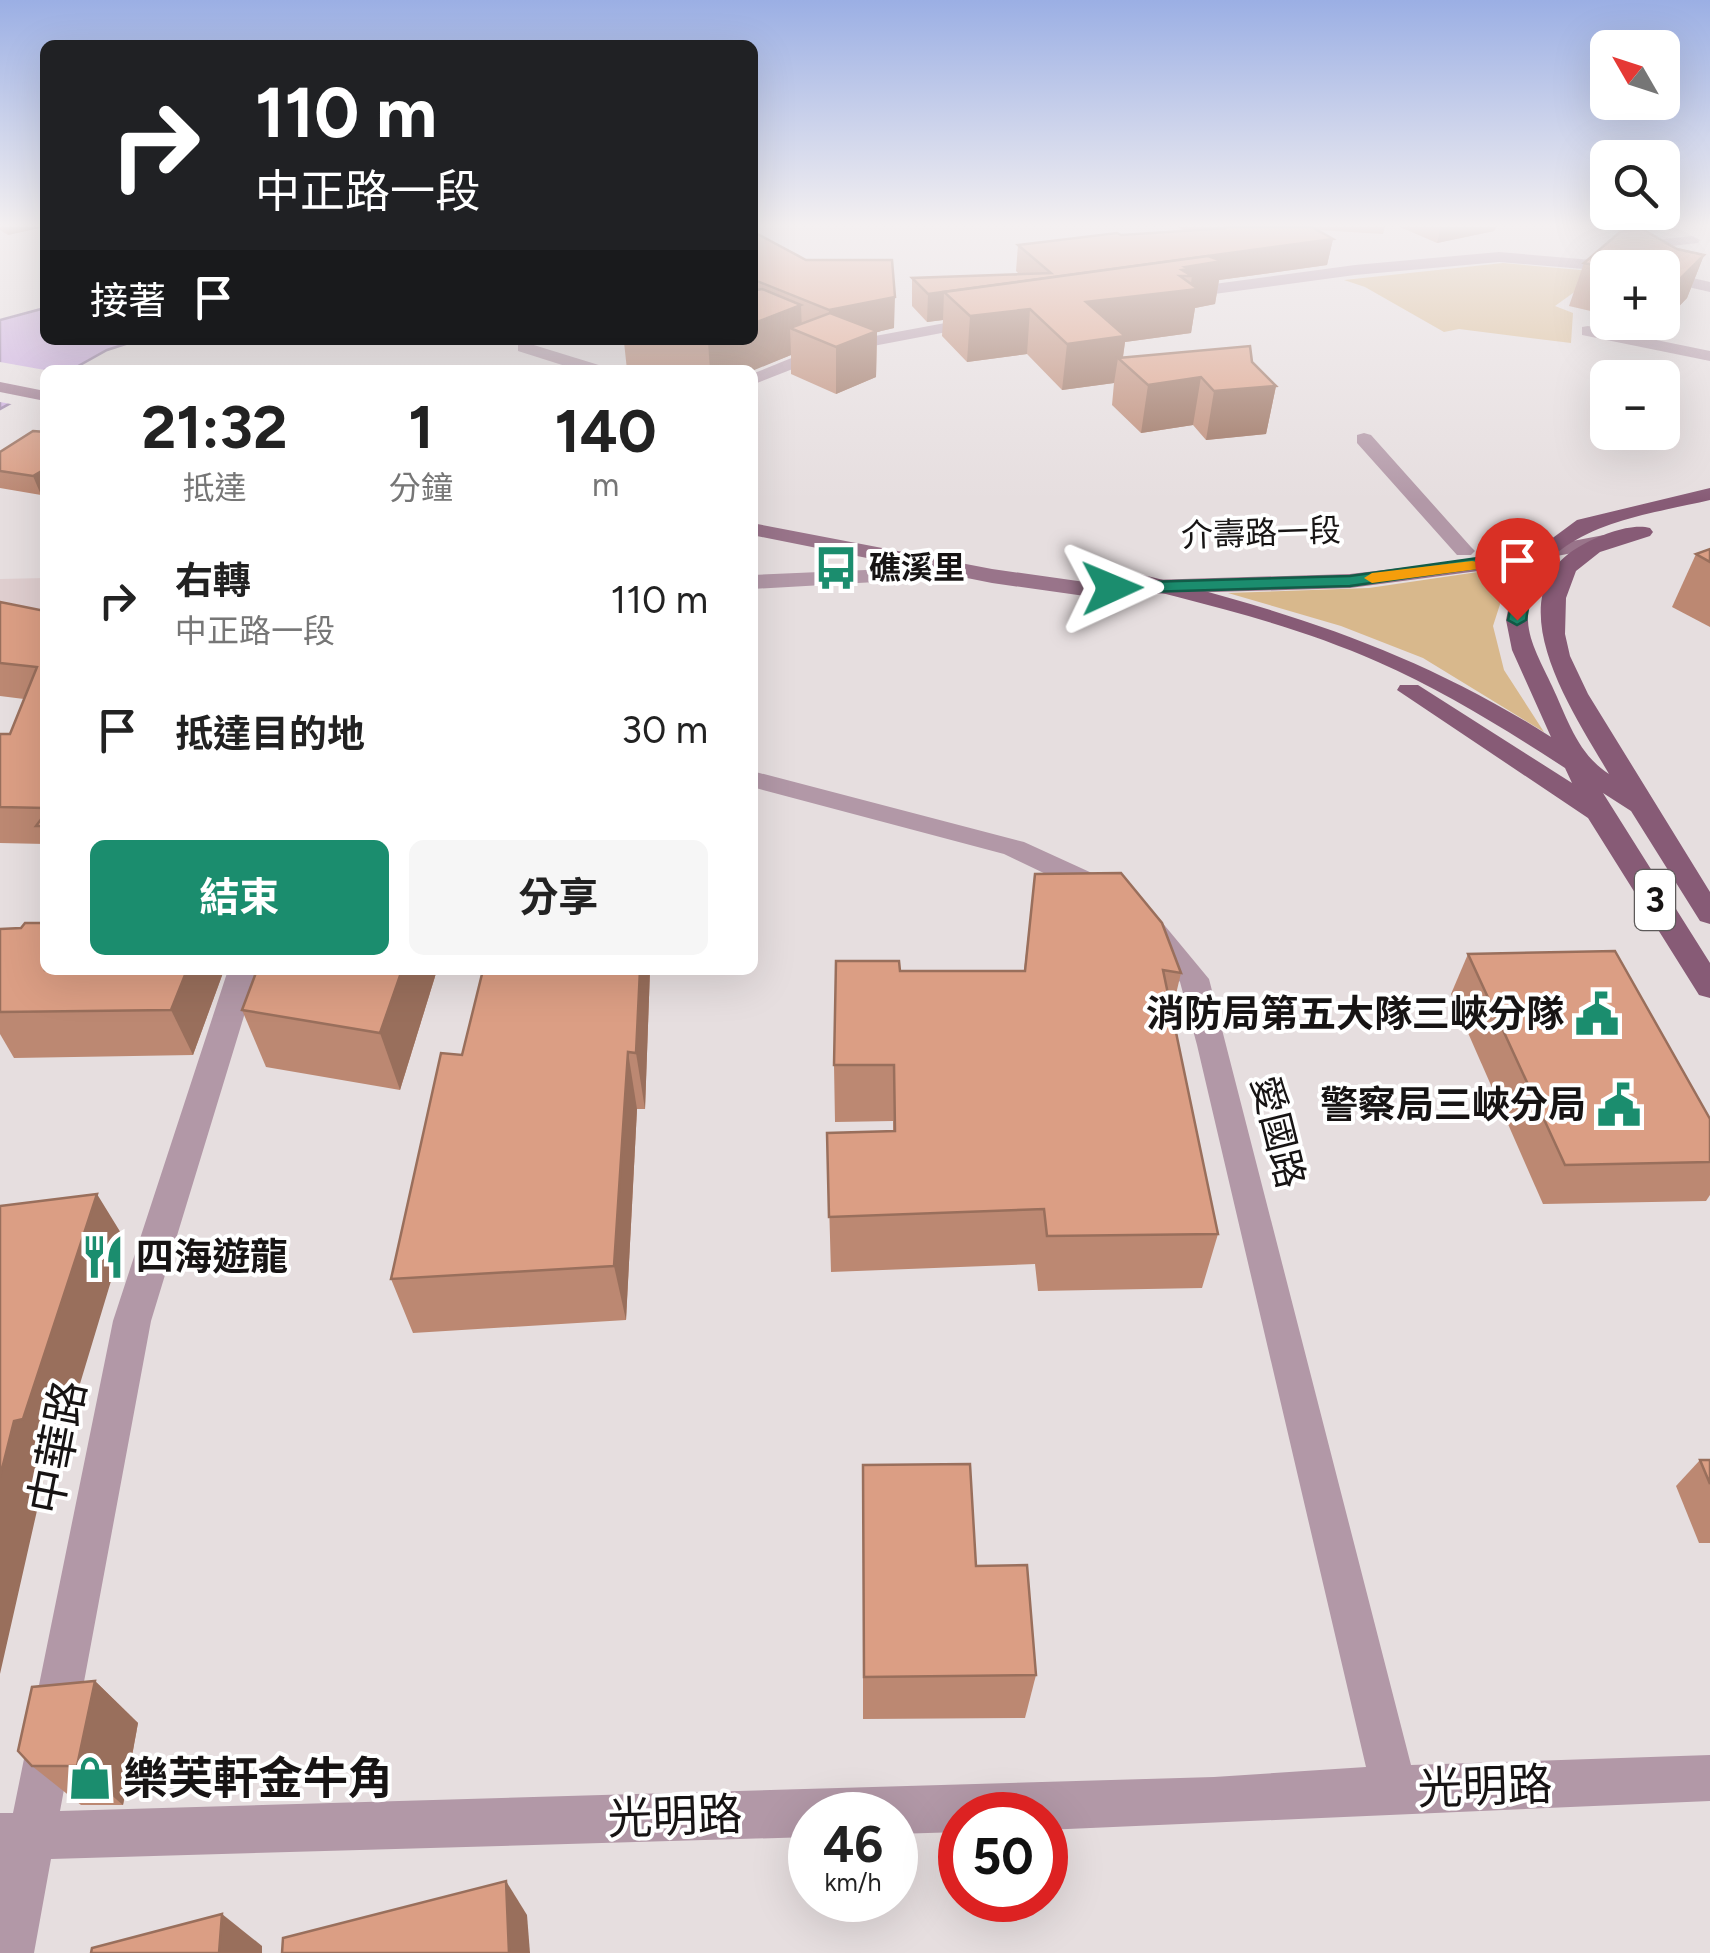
<!DOCTYPE html>
<html lang="zh-TW">
<head>
<meta charset="utf-8">
<style>
	:root { --surface:#fff; --page:#f6f6f6; --text:#222; --muted:#767676; --accent:#1b8d6e }
	body { margin:0; font-family:Figtree,"Noto Sans TC",sans-serif; background:var(--page); color:var(--text); height:100vh; display:flex; flex-direction:column; font-size:38px; white-space:nowrap }
	* { box-sizing:border-box; margin:0 }
	p { font-size:32px; color:var(--muted) }
	.icon { flex:none; width:55px; height:55px; fill:none; stroke:currentColor; stroke-width:2; stroke-linecap:round; stroke-linejoin:round }
	.map { position:relative; flex:1; overflow:hidden }
	.details { position:absolute; left:40px; top:365px; width:718px; height:610px; display:flex; flex-direction:column; background:var(--surface); border-radius:15px; box-shadow:0 10px 40px #0002 }
	.details>* { flex:none }
	.guide { position:absolute; left:40px; top:40px; width:718px; height:305px; border-radius:15px; box-shadow:0 10px 40px #0002; background:#202124; color:#fff; overflow:hidden }
	.needle { width:65px; rotate:309deg }
	.controls { position:absolute; left:1590px; top:30px; display:grid; gap:20px }
	.controls a { display:grid; place-items:center; width:90px; height:90px; border-radius:15px; background:var(--surface); box-shadow:0 10px 40px #0002; font-size:50px }
	.speed { position:absolute; left:788px; top:1792px; display:flex; gap:20px; font-size:50px; font-weight:700; text-align:center }
	.speed>* { display:grid; place-content:center; width:130px; height:130px; border-radius:50%; background:var(--surface); box-shadow:0 10px 40px #0002; line-height:1 }
	.speed small { font-size:25px; font-weight:400 }
	.speed .limit { border:15px solid #d22; background:#fff; color:#111 }
	.pin { position:absolute; display:grid; place-items:center; width:85px; height:85px; color:#fff; margin:-102px -42px; border-radius:50% 50% 50% 0; rotate:-45deg; box-shadow:0 0 10px #0007 }
	.pin .icon { rotate:45deg }
	.me { position:absolute; width:110px; margin:-55px; rotate:89deg; stroke-linejoin:round; filter:drop-shadow(0 0 8px #0008) }
	.turn { display:flex; align-items:center; gap:35px; height:210px; padding:0 50px; font-size:45px }
	.turn .icon { width:130px; height:130px; stroke-width:2.5 }
	.turn b { display:block; font-size:70px; line-height:85px }
	.then { display:flex; align-items:center; height:95px; padding:0 50px; background:#0003; gap:20px; font-size:38px }
	.eta { display:flex; justify-content:space-evenly; align-items:center; height:170px; text-align:center }
	.eta b { font-size:60px; font-weight:700; line-height:70px }
	.action { display:flex; gap:20px; margin-top:auto; padding:20px 50px }
	.action a { flex:1; height:115px; border-radius:15px; background:var(--accent); color:#fff; font-size:40px; font-weight:700; line-height:115px; text-align:center }
	.action a+a { background:var(--page); color:var(--text) }
	ul { padding:0; list-style:none }
	li { display:flex; align-items:center; gap:30px; height:130px; padding:0 50px }
	li div { flex:1 }
	li b { display:block; font-size:38px }
	li em { font-style:normal }
	.map>svg:first-child { display:block }
	.built { fill:#dfcecf }
	.green { fill:#d8b88c }
	.water { fill:#c8a8de; stroke:#937ca1; stroke-width:2.5 }
	.pier { fill:#e6dedf }
	.lines { fill:none; stroke-linecap:round; stroke-linejoin:round }
	.street { fill:#b298a7; fill-rule:evenodd }
	.secondary { fill:#99748a; fill-rule:evenodd }
	.primary { fill:#875b76; fill-rule:evenodd }
	.wall { fill:#bc8872 }
	.shaded-wall { fill:#996f5c }
	.building { fill:#db9e84; stroke:#996f5c; stroke-width:2.5 }
	.route { fill:#1b8d6e; stroke:#125c48; stroke-width:2.5 }
	.slow { fill:#f59e0b }
	.labels { text-anchor:middle; dominant-baseline:central; stroke-width:8; stroke-linejoin:round; paint-order:stroke }
	.far-street-label { font-size:32px; fill:#171414; stroke:#fff }
	.far-poi-label { font-size:32px; font-weight:bold; fill:#171414; stroke:#fff; text-anchor:start }
	.shield { fill:#fff; stroke:#5d5a5a; stroke-width:2.5 }
	.shield-label { font-size:35px; font-weight:bold; fill:#171414 }
	.poi-label { font-size:38px; font-weight:bold; fill:#171414; stroke:#fff; text-anchor:end }
	.street-label { font-size:38px; fill:#171414; stroke:#fff }
	.near-street-label { font-size:45px; fill:#171414; stroke:#fff }
	.near-poi-label { font-size:45px; font-weight:bold; fill:#171414; stroke:#fff; text-anchor:start }
</style>
</head>
<body>
<div class="map">
<svg width="1710" height="1953" viewBox="0 0 1710 1953">
	<rect width="100%" height="100%" fill="#e6dedf"/>
	<path class="built" d="M45,578V698L0,690V579Z"/>
	<g class="green">
		<path d="M1503,263L1602,272L1555,306L1573,313L1571,343L1459,329L1444,332L1365,287L1344,280Z"/>
		<path d="M1512,567L1493,626L1504,670L1544,732L1423,658L1341,626L1228,593L1369,588Z"/>
	</g>
	<path class="water" d="M45,308V340H138L107,350L71,370H45V384L0,409V320Z"/>
	<path class="pier" d="M0,362L45,370V390L16,405L0,402Z"/>
	<g class="lines">
		<g class="street">
			<path d="M1693,236L1700,240L1698,243L1627,251L1620,247L1627,243Z"/>
			<path d="M1499,252L1627,263L1634,268H1608V271L1499,262L1355,275L1177,299L1169,294L1177,289L1355,265Z"/>
			<path d="M1662,271L1710,282V292L1662,281Z"/>
			<path d="M983,316L991,321L989,324L831,354L752,385V374L821,346Z"/>
			<path d="M1588,326L1710,351V361L1582,335V327Z"/>
			<path d="M524,342L602,366L605,370H578L518,351V343Z"/>
			<path d="M1364,433L1371,435L1471,547L1475,551L1471,555H1457L1357,443V435Z"/>
			<path d="M919,556L927,557L930,562L927,567L893,581L752,589V575L889,569Z"/>
			<path d="M752,771L1024,842L1116,884L1120,891L1116,898H1096L1004,854L752,787Z"/>
			<path d="M1146,912L1156,915L1209,979L1411,1765L1710,1755V1801L1045,1830V1815H960V1832L895,1834V1815H810V1837L51,1859L34,1953H0V1813H13L113,1321L228,970H258L151,1321L60,1811L1214,1777L1366,1767L1197,1045L1180,982L1132,922L1136,915Z"/>
		</g>
		<g class="secondary">
			<path d="M0,382L45,391V401L0,392Z"/>
			<path d="M752,523L992,569L1085,582L1350,574L1478,559L1604,535L1614,541L1604,547L1478,571L1350,588L1085,596L992,583L752,535Z"/>
		</g>
		<path class="primary" d="M1710,488V500C1644,516 1525,527 1528,621C1529,643 1543,666 1552,686C1568,720 1577,753 1609,774C1575,715 1489,593 1584,544C1601,535 1631,523 1650,528L1653,532L1650,536L1600,552L1576,571L1566,598L1565,634L1570,656L1588,694L1710,892V924L1700,921L1631,811L1603,793L1710,963V998L1699,995L1588,818L1397,690L1400,685H1418L1572,783L1565,768C1505,729 1444,691 1378,662C1284,620 1182,599 1083,573L1080,568L1091,562C1262,604 1400,641 1551,737L1512,650L1506,620L1512,591L1531,554L1577,520Z"/>
	</g>
	<g class="wall">
		<path d="M0,227H43L8,235L0,230Z"/>
		<path d="M1178,227H1385L1383,234L1318,230L1333,239L1327,265L1219,280L1215,304L1195,308L1191,333L1125,342L1123,358L1252,362L1276,386L1266,434L1206,440L1193,425L1141,433L1112,405L1114,383L1062,390L1027,354L967,362L942,336L943,320L927,322L912,306V278L1019,274L1016,271L1018,245L1185,231Z"/>
		<path d="M1400,227H1496L1494,231L1437,243Z"/>
		<path d="M752,231L894,328L877,332L876,377L836,394L791,374V355L752,370H627L624,342L752,340Z"/>
		<path d="M1677,249L1704,255L1687,298L1659,327L1640,322H1662V268H1608V315L1569,306L1584,263Z"/>
		<path d="M33,431L41,495L0,488V452Z"/>
		<path d="M1710,549V627L1672,607L1696,554Z"/>
		<path d="M0,602L45,611V844L0,843V734H10L24,699L0,696Z"/>
		<path d="M1035,874L1181,973L1172,1011L1218,1234L1202,1288L1038,1291L1035,1264L831,1272L827,1133L893,1131V1121L835,1122L834,1065L900,971H1024Z"/>
		<path d="M0,929L224,970L193,1055L14,1058L0,1034Z"/>
		<path d="M1468,954L1710,1119V1195L1706,1201L1543,1204L1451,994Z"/>
		<path d="M437,970L400,1090L266,1067L242,1010Z"/>
		<path d="M483,970H650L645,1109H637L626,1320L413,1333L391,1279L462,1055Z"/>
		<path d="M1700,1460H1710V1543H1699L1676,1486Z"/>
		<path d="M863,1465L976,1566L1036,1675L1025,1718L863,1719Z"/>
		<path d="M95,1681L138,1723L123,1805H81L32,1766Z"/>
	</g>
	<g class="shaded-wall">
		<path d="M5,227H43L8,235Z"/>
		<path d="M1441,227H1496L1494,231L1437,243Z"/>
		<path d="M1333,239L1327,265L1219,280L1215,304L1195,308L1191,333L1125,342L1122,362L1118,358L1114,383L1062,390L1067,344L1086,302L1190,290L1192,276L944,292Z"/>
		<path d="M1704,255L1687,298L1659,327L1661,322H1662V318L1676,283Z"/>
		<path d="M944,292L943,320L927,322L928,294Z"/>
		<path d="M895,297L894,328L877,332L876,377L836,394V347L829,341V310Z"/>
		<path d="M801,305L802,332L790,328L791,355L752,371L710,370L708,342L712,340H752V324Z"/>
		<path d="M1030,309L1027,354L967,362L970,316Z"/>
		<path d="M1201,377L1193,425L1141,433L1148,385Z"/>
		<path d="M1276,386L1266,434L1206,440L1214,391Z"/>
		<path d="M45,469V492L41,495L33,476Z"/>
		<path d="M187,970H224L193,1055L171,1010Z"/>
		<path d="M402,970H437L400,1090L380,1033Z"/>
		<path d="M640,970H650L645,1109L636,1053Z"/>
		<path d="M628,1052L637,1109L626,1320L614,1266Z"/>
		<path d="M97,1194L124,1238L57,1460L48,1462L0,1674V1477L14,1421Z"/>
		<path d="M95,1681L138,1723L123,1805L77,1766Z"/>
		<path d="M506,1881L527,1915L530,1953H509Z"/>
		<path d="M222,1914L262,1946V1953H219Z"/>
	</g>
	<g class="building">
		<path d="M1224,227H1312L1333,239L928,294L912,278L1051,273L1018,245L1117,233L1121,235L1227,228Z"/>
		<path d="M1642,229L1677,249L1704,255L1676,283L1662,280V268H1608L1584,263L1620,232Z"/>
		<path d="M752,231L806,260H892L895,297L829,310L752,279Z"/>
		<path d="M1208,256L1222,261L1185,267L1189,269L1182,270L1192,276H1180L1198,289L1086,302L1125,336L1067,344L1030,309L970,316L944,292Z"/>
		<path d="M762,289L801,305L752,324V291Z"/>
		<path d="M830,313L877,331L836,347L790,328Z"/>
		<path d="M628,340H712L708,342H624Z"/>
		<path d="M1250,346L1252,362L1276,386L1214,391L1201,377L1148,385L1118,358Z"/>
		<path d="M33,431L45,432V469L33,476L0,471V452Z"/>
		<path d="M1710,549V562L1696,554Z"/>
		<path d="M0,602L45,611V808L0,807V734H10L37,667L0,663Z"/>
		<path d="M45,814V826H36Z"/>
		<path d="M1121,873L1162,923L1181,973L1163,970L1218,1234L1047,1236L1044,1209L829,1217L827,1133L895,1131L894,1065H834L836,961H899L900,971H1025L1035,874Z"/>
		<path d="M25,923H45V970H187L171,1010L0,1012V929L21,928Z"/>
		<path d="M1615,951L1710,1119V1162L1565,1165L1468,954Z"/>
		<path d="M257,970H402L380,1033L242,1010Z"/>
		<path d="M483,970H640L636,1053L628,1052L614,1266L391,1279L441,1053L462,1055Z"/>
		<path d="M97,1194L23,1419L14,1421L0,1477V1206Z"/>
		<path d="M1700,1460H1710V1484Z"/>
		<path d="M970,1464L976,1566L1027,1565L1036,1675L864,1677L863,1465Z"/>
		<path d="M95,1681L77,1766H32L18,1751L32,1687Z"/>
		<path d="M506,1881L509,1953H282L283,1938Z"/>
		<path d="M222,1914L219,1953H91L92,1948Z"/>
	</g>
	<linearGradient id="sky" x2="0" y2="1"><stop stop-color="#9bafe4"/><stop offset="0.45" stop-color="#f4f0f1"/><stop offset="1" stop-color="#f4f0f1" stop-opacity="0"/></linearGradient>
	<rect width="1710" height="500" fill="url(#sky)"/>
	<path class="route" d="M1542,549L1550,554L1531,591L1526,620L1517,625L1508,620L1514,591L1531,560L1350,586L1112,593L1104,588L1112,583L1350,576Z"/>
	<path class="slow" d="M1472,561L1478,562V569L1372,583L1364,578L1372,573Z"/>
	<defs>
		<g id="bus-bare" transform="scale(3.45)"><path d="M-5-6H5V4H4V6H2V4H-2V6H-4V4H-5ZM-3.5-4V0h7V-4ZM-3.5 1.2v1.5H-2V1.2ZM2 1.2v1.5H3.5V1.2Z" fill="#1b8d6e" stroke="#fff" stroke-width="2.5" paint-order="stroke"/></g>
		<g id="civic-bare" transform="scale(3.45)"><path d="M-.6-6.5H3V-4.5H.6V-3L4-1V1h2V6H-6V1h2V-1L-.6-3ZM-1.2 2.5V6h2.4V2.5Z" fill="#1b8d6e" stroke="#fff" stroke-width="2.5" paint-order="stroke"/></g>
		<g id="restaurant-bare" transform="scale(3.45)"><path d="M-5-6h1v4h1v-4h1v4h1v-4h1v5L-1.5 .5V6h-2V.5L-5-1ZM5-6V6H3V1.5H1.5Q1.5-4 5-6Z" fill="#1b8d6e" stroke="#fff" stroke-width="2.5" paint-order="stroke"/></g>
		<g id="shop-bare" transform="scale(3.45)"><path d="M-5-2.5h2.3a2.7 3.5 0 0 1 5.4 0H5L5.5 6h-11ZM-1.5-2.5h3a1.5 2.3 0 0 0-3 0Z" fill="#1b8d6e" stroke="#fff" stroke-width="2.5" paint-order="stroke"/></g>
	</defs>
	<g fill-rule="evenodd">
		<use href="#bus-bare" x="836" y="568"/>
		<use href="#civic-bare" x="1597" y="1014"/>
		<use href="#civic-bare" x="1619" y="1105"/>
		<use href="#restaurant-bare" x="103" y="1257"/>
		<use href="#shop-bare" x="90" y="1778"/>
	</g>
	<g class="labels">
		<g class="far-street-label">
			<text transform="translate(1261 533) rotate(-2)">介壽路一段</text>
		</g>
		<g class="far-poi-label">
			<text x="869" y="568">礁溪里</text>
		</g>
		<rect class="shield" x="1635" y="870" width="40" height="60" rx="8"/>
		<g class="shield-label">
			<text x="1655" y="900">3</text>
		</g>
		<g class="poi-label">
			<text x="1564" y="1014">消防局第五大隊三峽分隊</text>
			<text x="1586" y="1105">警察局三峽分局</text>
			<text x="136" y="1257" text-anchor="start">四海遊龍</text>
		</g>
		<g class="street-label">
			<text transform="translate(1278 1132) rotate(76)">愛國路</text>
		</g>
		<g class="near-street-label">
			<text transform="translate(57 1447) rotate(-79)">中華路</text>
			<text transform="translate(1485 1786) rotate(-2)">光明路</text>
			<text transform="translate(675 1816) rotate(-2)">光明路</text>
		</g>
		<g class="near-poi-label">
			<text x="123" y="1778">樂芙軒金牛角</text>
		</g>
	</g>
</svg>
<div class="controls">
<a><svg class="needle" viewBox="-14 -14 28 28"><path d="M0-13l5 13h-10z" fill="#e53935"/><path d="M0 13l5-13h-10z" fill="#767676"/></svg></a>
<a><svg class="icon" aria-label="search" viewBox="0 0 24 24"><circle cx="10" cy="10" r="6"/><path d="M15 15l6 6"/></svg></a>
<a>+</a>
<a>−</a>
</div>
<div class="speed"><div>46<small>km/h</small></div><div class="limit">50</div></div>
<div class="pin" style="left:1517px;top:620px;background:#d93025"><svg class="icon" aria-label="arrive" viewBox="0 0 24 24"><path d="M6 21V4h12l-3 4 3 4H6"/></svg></div>
<svg class="me" style="left:1112px;top:588px" viewBox="-20 -20 40 40"><path d="M0-17L14 15 0 8-14 15z" fill="#1b8d6e" stroke="#fff" stroke-width="4"/></svg>
<div class="guide">
<div class="turn"><svg class="icon" aria-label="right" viewBox="0 0 24 24"><path d="M7 20v-9h11M14 6l5 5-5 5"/></svg><div><b>110 m</b>中正路一段</div></div>
<div class="then">接著<svg class="icon" aria-label="arrive" viewBox="0 0 24 24"><path d="M6 21V4h12l-3 4 3 4H6"/></svg></div>
</div>
<section class="details">
<div class="eta">
<div><b>21:32</b><p>抵達</p></div>
<div><b>1</b><p>分鐘</p></div>
<div><b>140</b><p>m</p></div>
</div>
<ul>
<li><svg class="icon" aria-label="right" viewBox="0 0 24 24"><path d="M7 20v-9h11M14 6l5 5-5 5"/></svg><div><b>右轉</b><p>中正路一段</p></div><em>110 m</em></li>
<li><svg class="icon" aria-label="arrive" viewBox="0 0 24 24"><path d="M6 21V4h12l-3 4 3 4H6"/></svg><div><b>抵達目的地</b></div><em>30 m</em></li>
</ul>
<div class="action"><a>結束</a><a>分享</a></div>
</section>
</div>
</body>
</html>
